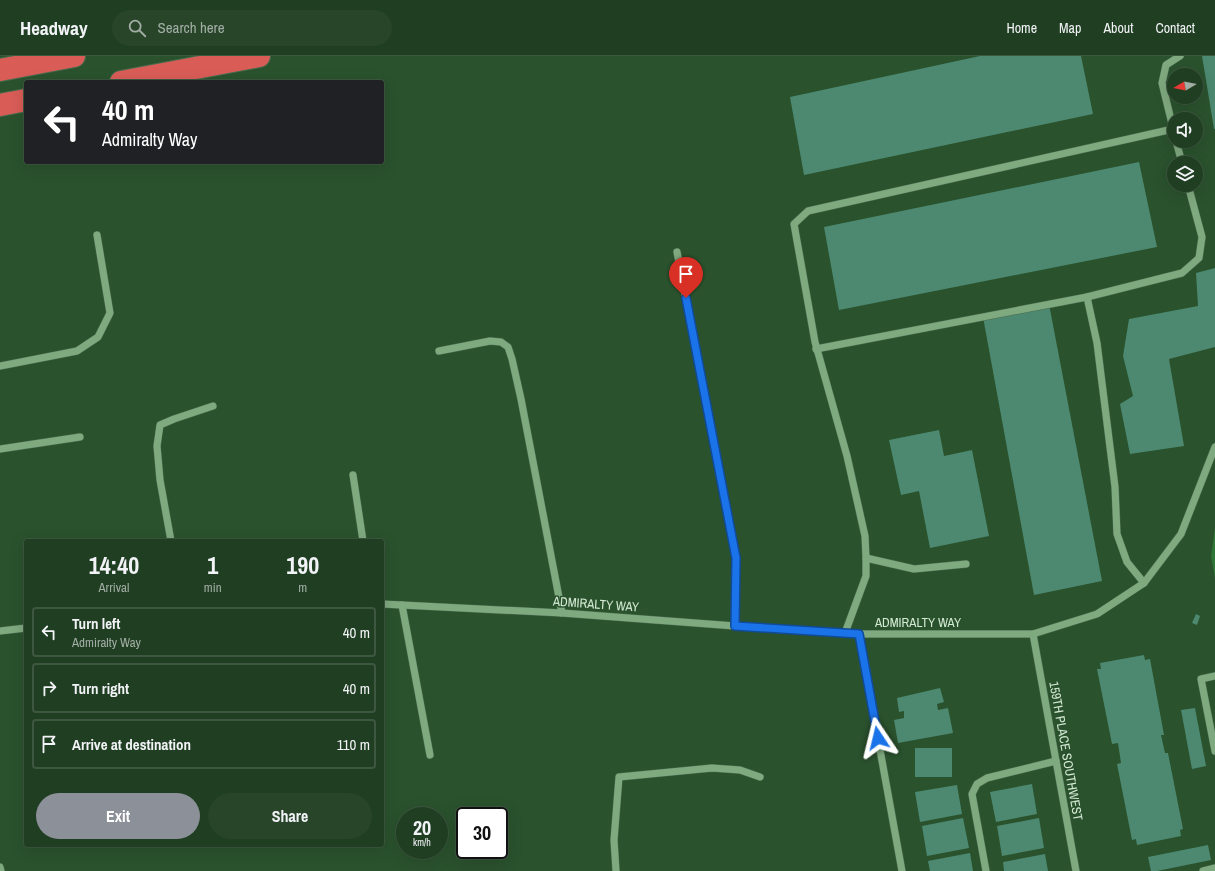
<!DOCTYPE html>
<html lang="en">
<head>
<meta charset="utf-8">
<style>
	:root { --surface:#203e22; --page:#28452a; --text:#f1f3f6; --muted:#a2aea5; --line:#3d5740; --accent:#8c9099 }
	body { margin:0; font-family:"Archivo Narrow",sans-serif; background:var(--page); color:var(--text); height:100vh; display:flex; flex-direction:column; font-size:15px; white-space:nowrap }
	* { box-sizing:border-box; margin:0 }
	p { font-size:13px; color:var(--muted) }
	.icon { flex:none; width:22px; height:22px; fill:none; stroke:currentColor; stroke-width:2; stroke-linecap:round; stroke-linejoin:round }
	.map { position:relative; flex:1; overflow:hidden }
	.side { position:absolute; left:24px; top:483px; width:360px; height:308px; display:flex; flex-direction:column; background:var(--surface); border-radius:4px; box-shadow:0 4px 16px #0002,0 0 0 1px var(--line) }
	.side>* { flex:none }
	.hud { position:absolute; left:24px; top:24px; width:360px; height:84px; border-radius:4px; box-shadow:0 4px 16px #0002,0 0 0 1px var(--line); background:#202124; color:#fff; overflow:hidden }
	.needle { width:26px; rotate:260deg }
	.tools { position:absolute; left:1167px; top:12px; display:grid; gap:8px }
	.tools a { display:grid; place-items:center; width:36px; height:36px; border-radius:50%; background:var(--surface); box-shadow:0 4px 16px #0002,0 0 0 1px var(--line); font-size:20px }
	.speed { position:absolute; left:396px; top:751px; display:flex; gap:8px; font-size:20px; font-weight:700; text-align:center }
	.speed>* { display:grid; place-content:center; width:52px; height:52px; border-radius:50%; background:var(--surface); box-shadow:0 4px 16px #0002,0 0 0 1px var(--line); line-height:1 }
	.speed small { font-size:10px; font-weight:400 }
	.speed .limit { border:2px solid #111; border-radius:6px; background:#fff; color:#111 }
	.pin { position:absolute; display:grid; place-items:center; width:34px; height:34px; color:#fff; margin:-41px -17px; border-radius:50% 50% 50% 0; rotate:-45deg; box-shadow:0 0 4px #0007 }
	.pin .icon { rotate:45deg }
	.me { position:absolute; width:44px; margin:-22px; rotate:350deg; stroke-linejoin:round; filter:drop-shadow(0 0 3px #0008) }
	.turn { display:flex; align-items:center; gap:14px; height:84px; padding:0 12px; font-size:18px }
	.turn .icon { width:52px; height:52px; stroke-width:2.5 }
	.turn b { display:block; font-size:28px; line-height:34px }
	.eta { display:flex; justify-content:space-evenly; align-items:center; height:68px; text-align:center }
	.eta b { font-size:24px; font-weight:700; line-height:28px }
	.action { display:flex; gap:8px; margin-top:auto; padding:8px 12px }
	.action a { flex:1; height:46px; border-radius:24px; background:var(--accent); color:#fff; font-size:16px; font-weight:700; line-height:46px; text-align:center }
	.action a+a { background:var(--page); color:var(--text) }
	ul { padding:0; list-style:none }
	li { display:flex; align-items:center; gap:12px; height:50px; margin:0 8px 6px; padding:0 4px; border:2px solid var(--line); border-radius:4px }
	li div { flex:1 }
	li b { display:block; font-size:15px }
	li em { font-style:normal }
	header { display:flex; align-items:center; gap:24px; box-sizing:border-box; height:56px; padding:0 20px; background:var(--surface); border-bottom:1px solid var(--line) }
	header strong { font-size:19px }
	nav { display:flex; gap:22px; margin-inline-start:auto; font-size:14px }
	.search { width:280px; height:36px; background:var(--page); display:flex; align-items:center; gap:10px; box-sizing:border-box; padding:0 14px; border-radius:22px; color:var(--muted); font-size:15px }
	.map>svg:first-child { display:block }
	.green { fill:#2f7535 }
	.building { fill:#4c8970 }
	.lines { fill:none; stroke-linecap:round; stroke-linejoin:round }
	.minor-casing { stroke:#4a6c4d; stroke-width:8 }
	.highway-casing { stroke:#4a6c4d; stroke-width:24 }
	.minor { stroke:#7fa97f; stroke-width:7 }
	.highway { stroke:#d95c57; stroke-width:22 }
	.route-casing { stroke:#114b97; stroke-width:10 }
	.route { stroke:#1a73e8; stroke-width:7 }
	.labels { text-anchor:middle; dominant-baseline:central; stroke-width:3; stroke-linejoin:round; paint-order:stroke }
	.street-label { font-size:13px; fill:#d3e9d3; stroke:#2a522d }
</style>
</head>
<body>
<header>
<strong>Headway</strong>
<div class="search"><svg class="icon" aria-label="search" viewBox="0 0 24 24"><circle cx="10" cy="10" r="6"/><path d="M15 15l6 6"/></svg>Search here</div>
<nav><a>Home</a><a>Map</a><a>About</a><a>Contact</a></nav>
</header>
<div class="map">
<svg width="1215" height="815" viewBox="0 0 1215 815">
	<rect width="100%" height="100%" fill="#2a522d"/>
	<path class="green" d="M1215,472V522L1211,500Z"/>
	<g class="building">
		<path d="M980,0H1081L1093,58L804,119L790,41Z"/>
		<path d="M1202,0H1215V73H1214Z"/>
		<path d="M1139,106L1157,191L839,254L824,171Z"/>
		<path d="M1215,212V291L1169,303L1184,390L1130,398L1120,348L1133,340L1123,300L1129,263L1198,250L1196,217Z"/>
		<path d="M1049,248L1102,525L1034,539L983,261Z"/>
		<path d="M939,374L944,400L972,394L989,480L930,492L919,435L901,439L889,384Z"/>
		<path d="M1196,558L1200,560L1197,569L1192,567Z"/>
		<path d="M1144,599L1145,604L1150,603L1164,679H1161L1165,697H1168L1183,773L1180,774L1181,780L1137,789L1136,783L1132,784L1117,708L1121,707L1118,687L1112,688L1097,613H1101L1100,607Z"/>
		<path d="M940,632L944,646L937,648L938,654L948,652L953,677L898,687L894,664L904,662V655L899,656L897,642Z"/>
		<path d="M1195,652L1206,710L1192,713L1181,654Z"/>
		<rect x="915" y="692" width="37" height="29"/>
		<path d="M1032,728L1037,758L996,766L990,736Z"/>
		<path d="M957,729L962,758L920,766L915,736Z"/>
		<path d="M963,762L969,792L927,800L922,770Z"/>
		<path d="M1039,762L1044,792L1002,800L997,770Z"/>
		<path d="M1208,789L1211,804L1157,815H1151L1148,801Z"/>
		<path d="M970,797L973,815H930L928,805Z"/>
		<path d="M1045,798L1048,815H1004L1003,806Z"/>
	</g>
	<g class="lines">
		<g class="minor-casing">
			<g id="minor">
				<path d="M1174,76L1162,27L1166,9L1180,0"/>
				<path d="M1176,85L1182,107"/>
				<path d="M677,196L736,503L735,570"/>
				<path d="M816,293L1087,241"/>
				<path d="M439,295L490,285L501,286L508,291L512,303L521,343L562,557"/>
				<path d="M0,310L77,295L98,281L110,257L97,179"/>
				<path d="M0,393L80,381"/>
				<path d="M353,419L363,485"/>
				<path d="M171,485L160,424L157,390L160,369L174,363L213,350"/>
				<path d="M866,502L914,513L966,508"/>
				<path d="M1144,527L1127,506L1117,478L1115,431L1097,287L1087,241L1182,217L1199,202L1202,181L1188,129"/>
				<path d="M382,548L562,557L735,570L859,578H1033L1097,558L1144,527L1181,478L1215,391"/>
				<path d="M402,549L430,699"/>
				<path d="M0,575L26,572"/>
				<path d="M845,577L866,520V502L865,480L847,400L815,286L794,168L808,155L1173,73"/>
				<path d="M859,578L902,815"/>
				<path d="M1033,578L1076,815"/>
				<path d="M1215,620L1201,623L1215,695"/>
				<path d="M0,811L1,815"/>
				<path d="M616,815L614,784L619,721L712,712L740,714L760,721"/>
				<path d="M986,815L972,738L977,728L987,722L1056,705"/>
				<path d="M1203,815L1215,812"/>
			</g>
		</g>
		<g class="highway-casing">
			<g id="highway">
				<path d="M0,14L74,0"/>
				<path d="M121,26L259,0"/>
				<path d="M0,49L26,44"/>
			</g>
		</g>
		<use href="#minor" class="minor"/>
		<use href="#highway" class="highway"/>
	</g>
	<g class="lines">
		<g class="route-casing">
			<path id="route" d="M686,242L736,502L735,570L859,578L878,682"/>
		</g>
		<use href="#route" class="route"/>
	</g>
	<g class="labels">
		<g class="street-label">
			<text transform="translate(596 548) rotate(4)">ADMIRALTY WAY</text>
			<text x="918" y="566">ADMIRALTY WAY</text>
			<text transform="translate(1066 695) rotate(80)">159TH PLACE SOUTHWEST</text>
		</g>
	</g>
</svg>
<div class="tools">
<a><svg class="needle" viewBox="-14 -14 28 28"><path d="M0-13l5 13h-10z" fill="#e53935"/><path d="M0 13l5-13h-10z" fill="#a2aea5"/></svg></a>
<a><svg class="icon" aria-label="sound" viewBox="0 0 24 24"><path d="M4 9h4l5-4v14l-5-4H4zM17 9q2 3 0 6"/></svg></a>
<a><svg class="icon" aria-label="layers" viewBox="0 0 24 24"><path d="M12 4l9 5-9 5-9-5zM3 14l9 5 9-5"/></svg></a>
</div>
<div class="speed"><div>20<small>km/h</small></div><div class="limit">30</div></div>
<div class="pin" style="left:686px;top:242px;background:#d93025"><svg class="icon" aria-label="arrive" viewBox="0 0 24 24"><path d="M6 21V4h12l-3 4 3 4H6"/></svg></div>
<svg class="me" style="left:878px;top:682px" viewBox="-20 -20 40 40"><path d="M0-17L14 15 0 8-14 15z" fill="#1a73e8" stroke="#fff" stroke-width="4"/></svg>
<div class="hud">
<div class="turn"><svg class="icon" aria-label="left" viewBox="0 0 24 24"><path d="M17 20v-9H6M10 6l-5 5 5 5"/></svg><div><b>40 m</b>Admiralty Way</div></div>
</div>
<section class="side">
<div class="eta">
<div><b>14:40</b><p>Arrival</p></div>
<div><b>1</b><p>min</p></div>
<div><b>190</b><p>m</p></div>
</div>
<ul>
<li><svg class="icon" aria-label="left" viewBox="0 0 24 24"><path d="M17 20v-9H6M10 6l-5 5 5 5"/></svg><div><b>Turn left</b><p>Admiralty Way</p></div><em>40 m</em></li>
<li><svg class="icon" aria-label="right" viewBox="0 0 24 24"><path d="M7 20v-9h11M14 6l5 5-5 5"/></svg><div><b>Turn right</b></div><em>40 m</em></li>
<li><svg class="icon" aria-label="arrive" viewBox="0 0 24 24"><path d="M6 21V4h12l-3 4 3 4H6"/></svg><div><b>Arrive at destination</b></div><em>110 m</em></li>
</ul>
<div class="action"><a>Exit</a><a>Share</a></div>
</section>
</div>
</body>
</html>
